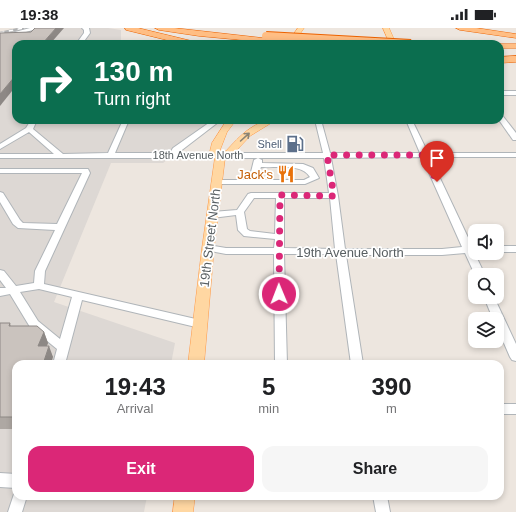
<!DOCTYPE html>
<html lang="en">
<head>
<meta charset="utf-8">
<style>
	:root { --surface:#fff; --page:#f6f6f6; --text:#202124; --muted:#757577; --accent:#db2777 }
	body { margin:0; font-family:Arial,sans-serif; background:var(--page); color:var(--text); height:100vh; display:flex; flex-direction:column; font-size:15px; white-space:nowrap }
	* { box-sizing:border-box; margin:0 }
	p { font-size:13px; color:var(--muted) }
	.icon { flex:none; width:22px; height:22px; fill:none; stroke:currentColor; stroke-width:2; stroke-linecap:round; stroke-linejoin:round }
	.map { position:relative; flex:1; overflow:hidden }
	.details { position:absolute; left:12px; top:332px; width:492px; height:140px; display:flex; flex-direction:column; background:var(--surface); border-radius:12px; box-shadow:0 2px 6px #0003 }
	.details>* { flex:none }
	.top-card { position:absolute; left:12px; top:12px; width:492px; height:84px; border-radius:12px; box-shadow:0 2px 6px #0003; background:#0b6e4f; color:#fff; overflow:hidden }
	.tools { position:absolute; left:468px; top:196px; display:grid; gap:8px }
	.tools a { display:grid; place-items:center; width:36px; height:36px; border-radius:8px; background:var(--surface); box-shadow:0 2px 6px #0003; font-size:20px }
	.pin { position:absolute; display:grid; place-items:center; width:34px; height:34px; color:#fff; margin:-41px -17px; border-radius:50% 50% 50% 0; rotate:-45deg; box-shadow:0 0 4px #0007 }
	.pin .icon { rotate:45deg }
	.me { position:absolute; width:44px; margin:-22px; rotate:359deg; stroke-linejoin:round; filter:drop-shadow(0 0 3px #0008) }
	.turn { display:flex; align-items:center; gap:14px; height:84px; padding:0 16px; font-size:18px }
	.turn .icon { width:52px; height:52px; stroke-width:2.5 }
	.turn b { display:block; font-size:28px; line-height:34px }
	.eta { display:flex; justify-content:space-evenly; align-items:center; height:68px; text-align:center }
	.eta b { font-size:24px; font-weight:700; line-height:28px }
	.button { display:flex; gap:8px; margin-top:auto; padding:8px 16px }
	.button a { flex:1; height:46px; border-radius:12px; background:var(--accent); color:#fff; font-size:16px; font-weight:700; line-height:46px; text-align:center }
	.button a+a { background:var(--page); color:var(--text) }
	.status { display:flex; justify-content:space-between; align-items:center; height:28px; padding:0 20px; background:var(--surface); direction:ltr }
	.status svg { height:11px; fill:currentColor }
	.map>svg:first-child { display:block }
	.industrial { fill:#ddd8d4 }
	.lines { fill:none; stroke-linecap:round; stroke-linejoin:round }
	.minor-casing { stroke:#b0b5b9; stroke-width:2 }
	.major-casing { stroke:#ff9946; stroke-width:1 }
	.highway-casing { stroke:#ec6200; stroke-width:1 }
	.minor { fill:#fff; fill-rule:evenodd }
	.major { fill:#ffd7a2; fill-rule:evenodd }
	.highway { fill:#ffbe84; fill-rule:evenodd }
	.rail-casing { stroke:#b0b1b2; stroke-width:2.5 }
	.rail { stroke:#fff; stroke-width:1.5; stroke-dasharray:4.5; stroke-linecap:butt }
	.highway-bridge-casing { stroke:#ec6200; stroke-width:10; stroke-linecap:butt }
	.highway-bridge { stroke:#ffbe84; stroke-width:8 }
	.wall { fill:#aea8a3 }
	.shaded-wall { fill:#8d8885 }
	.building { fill:#cac3be; stroke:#8d8885 }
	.oneway { stroke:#8a8375 }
	.route { stroke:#db2777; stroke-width:7; stroke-dasharray:0 12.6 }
	.labels { text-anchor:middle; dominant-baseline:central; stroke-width:3.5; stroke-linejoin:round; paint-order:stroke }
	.far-service-label { font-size:11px; fill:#4e5e75; stroke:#fff; text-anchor:end }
	.far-street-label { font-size:11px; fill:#585f62; stroke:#fff }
	.food-label { font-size:13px; fill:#c56008; stroke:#fff; text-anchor:end }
	.street-label { font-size:13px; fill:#585f62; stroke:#fff }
</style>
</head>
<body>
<div class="status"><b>19:38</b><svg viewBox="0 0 49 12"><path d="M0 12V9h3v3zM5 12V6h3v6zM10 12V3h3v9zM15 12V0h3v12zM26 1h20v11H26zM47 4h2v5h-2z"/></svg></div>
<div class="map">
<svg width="516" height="484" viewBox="0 0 516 484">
	<rect width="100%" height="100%" fill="#ede6df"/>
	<path class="industrial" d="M31,0H108L121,2V13L135,16H16V92H221L163,135H111L54,274L175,315L171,336H16V468H147L144,484H0V7Z"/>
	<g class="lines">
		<g class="minor-casing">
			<g id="minor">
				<path d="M30,0H39L0,12V8Z"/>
				<path d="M82,0H89L90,5L82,16H76L84,5V2Z"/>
				<rect x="500" y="63" width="16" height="4"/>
				<path d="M500,86L502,87L516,105V112H513L499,92Z"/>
				<path d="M31,92H37L33,101L63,126L108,125L123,92H129L115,125H170L173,120L213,92H221L178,125H323L315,92H321L330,125H420L406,92H412L428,125H516V129H430L472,218H475L474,224L485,247H475L465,225L442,227H346L363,336H351L336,226H284L287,336H275L274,226H226L205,222L203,220L208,217L226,220H274L275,211L244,208L238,202L236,187L212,190L208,187L212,184L237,182L248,166L251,165H329L324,130H258L262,132V135L303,136L313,140L319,150L305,156H217L213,154L217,152H246L251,144L254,132L258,130H0V126H54L29,104L0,121V116L26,100ZM422,129L462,219L442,221H345L338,168L331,130ZM261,139C276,140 302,135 310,149L304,152H255ZM254,170H276L275,206L250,203L247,201L244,184ZM284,170H330L335,221L284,220Z"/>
				<path d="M0,141H88L90,145L45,243L44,256L200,292L204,293L206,296L204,299L200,300L82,272L65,336H53L57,321L30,299L10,266L0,268V260H6L0,252V242L4,243L16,258L34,255L35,243L55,202L18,200L13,196L0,174V164L3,165L20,192L23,195L57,196L82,145H0ZM39,261L72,269L60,311L38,293L20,264Z"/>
				<rect x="497" y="218" width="19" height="6"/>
				<path d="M484,269H494L516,316V333L512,332L510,329L497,299V291H493Z"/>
				<rect x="500" y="376" width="16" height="10"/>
				<path d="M0,445L16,446V460L0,459Z"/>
				<path d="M15,463H16V468H27L22,484H8Z"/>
				<path d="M373,468H387L390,484H376Z"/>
			</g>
		</g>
		<g class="major-casing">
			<g id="major">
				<path d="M298,0H304L293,16H287Z"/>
				<path d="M383,0H389L396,16H390Z"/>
				<path d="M227,92H236L227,104L220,122L222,124L226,123C240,108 254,92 276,92L250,108L232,127L225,130L214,220L204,336H188L202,220L215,129L210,123L212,115Z"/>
				<path d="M175,468H195L193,484H173Z"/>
			</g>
		</g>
		<g class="highway-casing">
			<g id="highway">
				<path d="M125,0H138L196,14L197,16H183L126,2Z"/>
				<path d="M155,0H174L263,10L267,12L263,14L199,8L159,2Z"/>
				<path d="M456,0H476L516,6V10L460,2Z"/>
				<path d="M498,16H516V20H500V16Z"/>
				<path d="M516,28V34L500,35V29Z"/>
			</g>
		</g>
		<use href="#minor" class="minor"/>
		<use href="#major" class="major"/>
		<use href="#highway" class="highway"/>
		<g class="rail-casing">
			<path id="rail" d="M0,5L23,0"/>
		</g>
		<use href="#rail" class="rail"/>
		<g class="highway-bridge-casing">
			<path id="highway-bridge" d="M266,8L411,16"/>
		</g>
		<use href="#highway-bridge" class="highway-bridge"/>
	</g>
	<path class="wall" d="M0,295H10L11,298L44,304L48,315L47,318L53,329L16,336V401H0Z"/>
	<g class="shaded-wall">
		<path d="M56,0H64L50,16H42Z"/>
		<path d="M16,47V58L0,78V66Z"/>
		<path d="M44,304L48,315L42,329L38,318Z"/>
		<path d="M49,318L53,329L51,336H43Z"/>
	</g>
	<g class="building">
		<path d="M35,0H56L42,16H16V47L0,66V5L31,4Z"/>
		<path d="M0,295H10L9,298H37L44,304L38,318H49L43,336H16V389H0Z"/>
	</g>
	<defs><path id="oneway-shaft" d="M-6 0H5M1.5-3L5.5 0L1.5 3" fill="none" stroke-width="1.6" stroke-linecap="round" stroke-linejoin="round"/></defs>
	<use class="oneway" href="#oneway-shaft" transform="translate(245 109) rotate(-42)"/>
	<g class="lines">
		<path class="route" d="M279,266L280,167L334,168L327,127H425L437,154"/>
	</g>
	<defs>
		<g id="fuel-bare" transform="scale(1.38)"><path d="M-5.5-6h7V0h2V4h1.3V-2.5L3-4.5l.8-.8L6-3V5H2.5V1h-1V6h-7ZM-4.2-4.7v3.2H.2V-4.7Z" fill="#5c6f8a" stroke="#fff" stroke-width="2.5" paint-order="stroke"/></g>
		<g id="restaurant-bare" transform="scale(1.38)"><path d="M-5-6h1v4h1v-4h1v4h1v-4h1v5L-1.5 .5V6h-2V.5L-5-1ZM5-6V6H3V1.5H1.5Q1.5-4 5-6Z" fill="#e8710a" stroke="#fff" stroke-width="2.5" paint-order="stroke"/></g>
	</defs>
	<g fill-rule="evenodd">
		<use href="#fuel-bare" x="295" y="116"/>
		<use href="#restaurant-bare" x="286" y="146"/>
	</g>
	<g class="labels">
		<g class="far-service-label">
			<text x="282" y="116">Shell</text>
		</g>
		<g class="far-street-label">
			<text x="198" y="127">18th Avenue North</text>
		</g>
		<g class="food-label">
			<text x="273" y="146">Jack's</text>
		</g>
		<g class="street-label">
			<text transform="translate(210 210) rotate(-83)">19th Street North</text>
			<text x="350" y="224">19th Avenue North</text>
		</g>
	</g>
</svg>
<div class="tools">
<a><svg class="icon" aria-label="sound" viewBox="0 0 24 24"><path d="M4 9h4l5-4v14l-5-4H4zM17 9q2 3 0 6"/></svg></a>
<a><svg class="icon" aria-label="search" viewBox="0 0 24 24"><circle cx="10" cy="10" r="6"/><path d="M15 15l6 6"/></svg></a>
<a><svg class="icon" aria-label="layers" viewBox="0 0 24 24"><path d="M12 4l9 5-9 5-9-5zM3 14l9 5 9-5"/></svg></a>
</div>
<div class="pin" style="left:437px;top:154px;background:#d93025"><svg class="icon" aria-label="arrive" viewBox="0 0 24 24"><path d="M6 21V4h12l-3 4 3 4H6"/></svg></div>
<svg class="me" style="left:279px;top:266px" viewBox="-20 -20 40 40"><circle r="17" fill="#db2777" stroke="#fff" stroke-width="3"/><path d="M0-11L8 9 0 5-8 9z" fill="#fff"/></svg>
<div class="top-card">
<div class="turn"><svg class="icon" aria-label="right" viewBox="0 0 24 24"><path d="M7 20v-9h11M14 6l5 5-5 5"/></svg><div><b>130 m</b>Turn right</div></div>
</div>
<section class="details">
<div class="eta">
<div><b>19:43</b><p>Arrival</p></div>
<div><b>5</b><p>min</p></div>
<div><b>390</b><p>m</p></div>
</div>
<div class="button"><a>Exit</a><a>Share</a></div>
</section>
</div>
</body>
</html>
